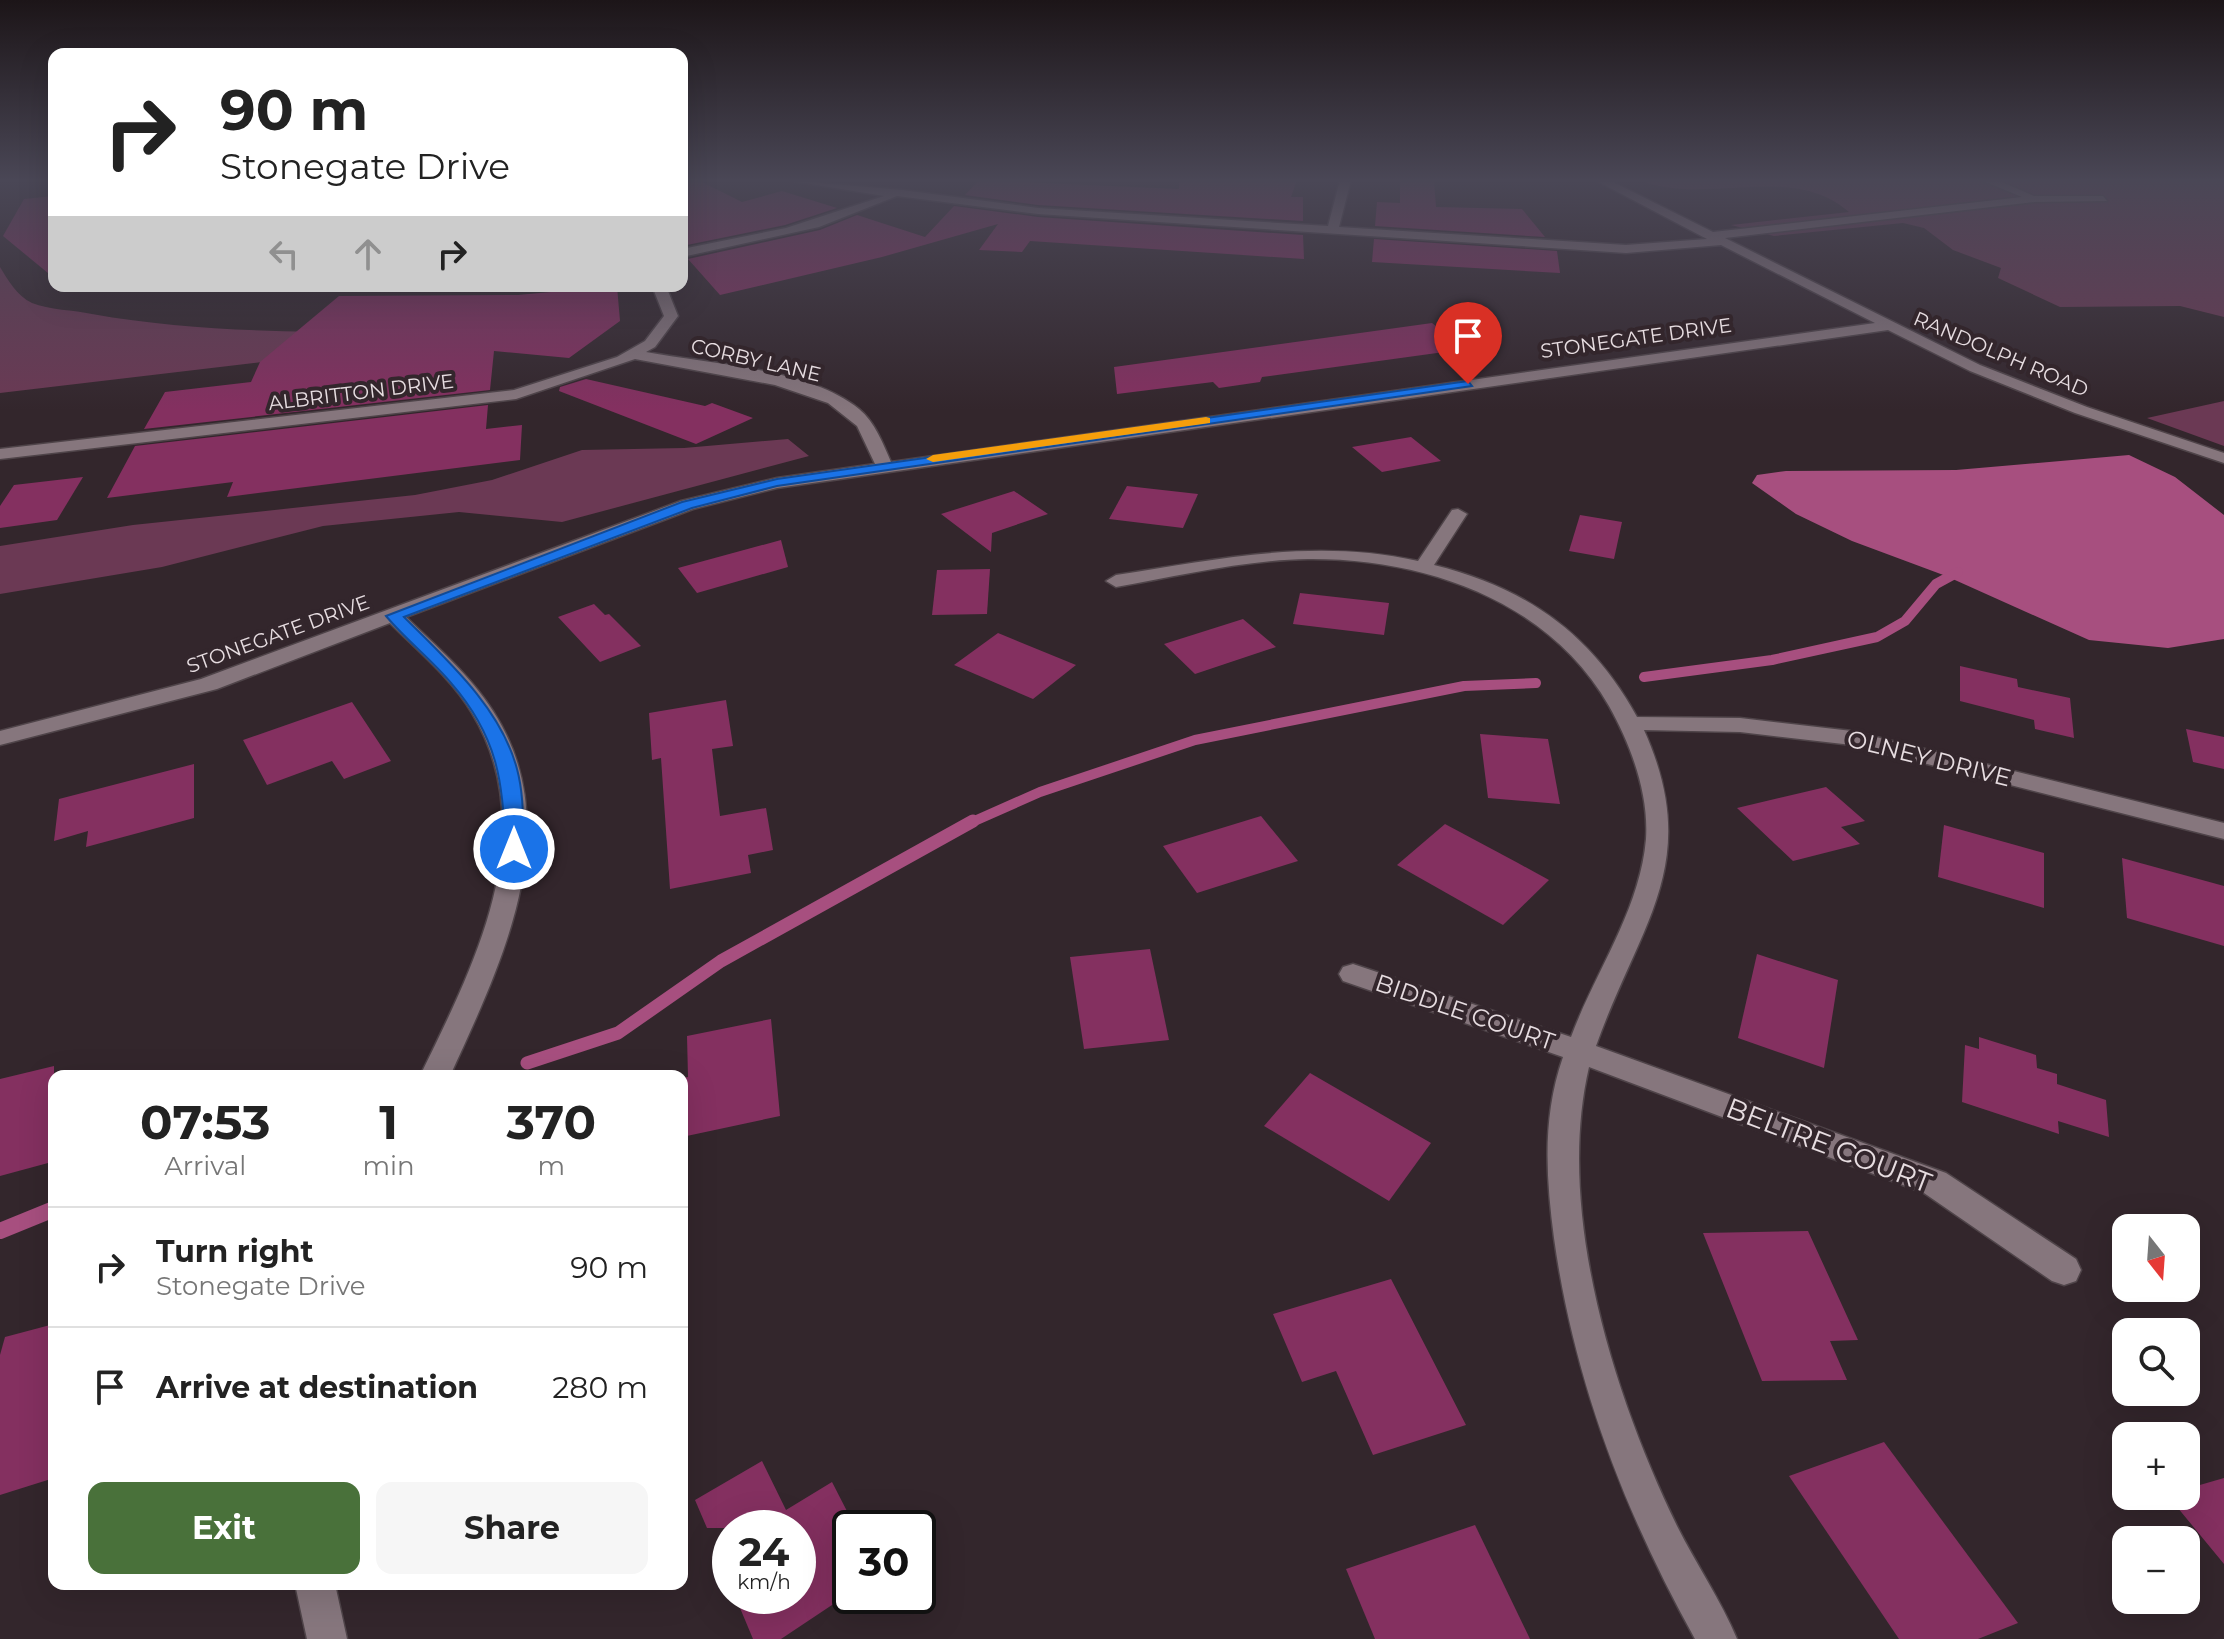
<!DOCTYPE html>
<html lang="en">
<head>
<meta charset="utf-8">
<style>
	:root { --surface:#fff; --page:#f6f6f6; --text:#222; --muted:#767676; --line:#e0e0e0; --accent:#49713a }
	body { margin:0; font-family:Montserrat,sans-serif; background:var(--page); color:var(--text); height:100vh; display:flex; flex-direction:column; font-size:30px; white-space:nowrap }
	* { box-sizing:border-box; margin:0 }
	p { font-size:26px; color:var(--muted) }
	.icon { flex:none; width:44px; height:44px; fill:none; stroke:currentColor; stroke-width:2; stroke-linecap:round; stroke-linejoin:round }
	.map { position:relative; flex:1; overflow:hidden }
	.drawer { position:absolute; left:48px; top:1070px; width:640px; height:520px; display:flex; flex-direction:column; background:var(--surface); border-radius:16px; box-shadow:0 8px 32px #0002 }
	.drawer>* { flex:none }
	.guide { position:absolute; left:48px; top:48px; width:640px; height:244px; border-radius:16px; box-shadow:0 8px 32px #0002; background:#fff; color:var(--text); overflow:hidden }
	.needle { width:52px; rotate:163deg }
	.controls { position:absolute; left:2112px; top:1214px; display:grid; gap:16px }
	.controls a { display:grid; place-items:center; width:88px; height:88px; border-radius:16px; background:var(--surface); box-shadow:0 8px 32px #0002; font-size:40px }
	.speed { position:absolute; left:712px; top:1510px; display:flex; gap:16px; font-size:40px; font-weight:700; text-align:center }
	.speed>* { display:grid; place-content:center; width:104px; height:104px; border-radius:50%; background:var(--surface); box-shadow:0 8px 32px #0002; line-height:1 }
	.speed small { font-size:20px; font-weight:400 }
	.speed .limit { border:4px solid #111; border-radius:12px; background:#fff; color:#111 }
	.pin { position:absolute; display:grid; place-items:center; width:68px; height:68px; color:#fff; margin:-82px -34px; border-radius:50% 50% 50% 0; rotate:-45deg; box-shadow:0 0 8px #0007 }
	.pin .icon { rotate:45deg }
	.me { position:absolute; width:88px; margin:-44px; rotate:0deg; stroke-linejoin:round; filter:drop-shadow(0 0 6px #0008) }
	.turn { display:flex; align-items:center; gap:28px; height:168px; padding:0 40px; font-size:36px }
	.turn .icon { width:104px; height:104px; stroke-width:2.5 }
	.turn b { display:block; font-size:56px; line-height:68px }
	.lanes { display:flex; align-items:center; height:76px; padding:0 40px; background:#0003; justify-content:center; gap:40px; direction:ltr }
	.lanes .off { opacity:.35 }
	.eta { display:flex; justify-content:space-evenly; align-items:center; height:136px; text-align:center }
	.eta b { font-size:48px; font-weight:700; line-height:56px }
	.action { display:flex; gap:16px; margin-top:auto; padding:16px 40px }
	.action a { flex:1; height:92px; border-radius:16px; background:var(--accent); color:#fff; font-size:32px; font-weight:700; line-height:92px; text-align:center }
	.action a+a { background:var(--page); color:var(--text) }
	ul { padding:0; list-style:none }
	li { display:flex; align-items:center; gap:24px; height:120px; padding:0 40px; border-top:2px solid var(--line) }
	li div { flex:1 }
	li b { display:block; font-size:30px }
	li em { font-style:normal }
	.map>svg:first-child { display:block }
	.green { fill:#6b3954 }
	.water { fill:#a74f7f }
	.lines { fill:none; stroke-linecap:round; stroke-linejoin:round }
	.stream-far2 { stroke:#a74f7f; stroke-width:10 }
	.stream-far1 { stroke:#a74f7f; stroke-width:13 }
	.stream { stroke:#a74f7f; stroke-width:16 }
	.building { fill:#843060 }
	.minor-casing { stroke:#4f4449; stroke-width:3 }
	.minor { fill:#86767d; fill-rule:evenodd }
	.route { fill:#1a73e8; stroke:#114b97; stroke-width:2 }
	.slow { fill:#f59e0b }
	.labels { text-anchor:middle; dominant-baseline:central; stroke-width:8; stroke-linejoin:round; paint-order:stroke }
	.far-street-label { font-size:20px; fill:#e7dde1; stroke:#33262c }
	.street-label { font-size:24px; fill:#e7dde1; stroke:#33262c }
	.near-street-label { font-size:28px; fill:#e7dde1; stroke:#33262c }
</style>
</head>
<body>
<div class="map">
<svg width="2224" height="1639" viewBox="0 0 2224 1639">
	<rect width="100%" height="100%" fill="#33262c"/>
	<g class="green">
		<path d="M1639,180H2224V317L2180,306L2060,307L1998,278L2001,268L1953,250L1924,228L1903,223L1774,236L1731,225L1849,212C1791,161 1706,207 1639,180Z"/>
		<path d="M0,267C8,280 17,296 32,303C49,310 74,310 92,314C210,335 331,332 450,332L262,362L0,393Z"/>
		<path d="M2224,401V446L2147,418Z"/>
		<path d="M788,439L809,456L562,522L459,512L323,526L162,567L0,594V546L133,525L415,495L492,480L582,450L684,448Z"/>
	</g>
	<path class="water" d="M2129,455L2175,477L2224,515V639L2168,648L2089,640L1946,576L1852,541L1796,514L1752,483L1757,475L1786,471L1956,470Z"/>
	<g class="lines">
		<g class="stream-far2">
			<path d="M1644,677L1772,660L1877,637L1905,621L1936,584L1958,572"/>
			<path d="M970,823L1040,792L1195,740L1464,686L1536,683"/>
		</g>
		<path class="stream-far1" d="M527,1063L618,1033L721,961L973,821"/>
		<path class="stream" d="M0,1231L54,1209"/>
	</g>
	<g class="building">
		<path d="M682,180H698L742,202L782,191L837,208L785,225L682,246Z"/>
		<path d="M979,180L1179,189V180H1297L1291,197H1303V221L1038,205L965,195Z"/>
		<path d="M1400,180H1434L1436,207L1522,209L1545,237L1375,226L1377,202L1400,203Z"/>
		<path d="M54,196V278L3,236L24,199Z"/>
		<path d="M954,206L1038,217L1303,235L1304,259L1030,241L1022,252L979,250L998,224L882,257L720,295L688,259L820,230L857,215L925,237Z"/>
		<path d="M1374,239L1557,251L1560,273L1372,262Z"/>
		<path d="M617,286L620,321L569,358L494,351L490,390L144,429L165,392L251,382L260,362L339,296L518,295Z"/>
		<path d="M1432,323L1466,349L1262,377L1260,382L1219,388L1213,382L1117,394L1114,367Z"/>
		<path d="M586,379L705,406L712,403L753,418L696,444L559,391L560,387Z"/>
		<path d="M488,405L486,429L522,425L520,460L227,497L233,482L107,498L135,446Z"/>
		<path d="M1411,437L1441,461L1382,472L1352,447Z"/>
		<path d="M83,477L57,520L0,528V506L14,485Z"/>
		<path d="M1127,486L1198,494L1183,528L1109,519Z"/>
		<path d="M1014,491L1048,514L992,533L991,552L941,514Z"/>
		<path d="M1580,515L1622,522L1614,559L1569,551Z"/>
		<path d="M781,540L788,567L697,593L678,568Z"/>
		<path d="M990,569L987,614L932,615L937,570Z"/>
		<path d="M1300,593L1389,603L1384,635L1293,624Z"/>
		<path d="M594,604L605,615L609,614L641,646L600,662L558,617Z"/>
		<path d="M1243,619L1276,647L1195,674L1164,644Z"/>
		<path d="M998,633L1076,665L1033,699L954,665Z"/>
		<path d="M1960,666L2017,679L2018,687L2070,698L2074,738L2035,729L2034,720L1960,701Z"/>
		<path d="M726,700L733,746L712,749L720,816L766,808L773,850L748,855L751,873L670,889L661,758L652,760L649,713Z"/>
		<path d="M352,702L391,761L344,779L332,761L267,785L243,740Z"/>
		<path d="M2186,729L2224,737V769L2193,762Z"/>
		<path d="M1480,734L1548,739L1560,804L1488,798Z"/>
		<path d="M194,764V818L86,847L88,831L54,841L59,799Z"/>
		<path d="M1826,787L1865,821L1841,827L1860,844L1793,861L1737,808Z"/>
		<path d="M1261,816L1298,861L1197,893L1163,846Z"/>
		<path d="M1445,824L1518,863L1549,880L1503,925L1397,865Z"/>
		<path d="M1944,825L2044,853V908L1938,877Z"/>
		<path d="M2122,858L2224,886V946L2127,918Z"/>
		<path d="M1150,949L1169,1040L1084,1049L1070,957Z"/>
		<path d="M1757,954L1838,980L1824,1068L1738,1038Z"/>
		<path d="M771,1019L780,1116L682,1137L683,1078L688,1077L687,1036Z"/>
		<path d="M1979,1037L2036,1055L2037,1068L2057,1074V1084L2106,1100L2109,1137L2058,1121L2059,1134L1962,1102L1965,1045L1979,1049Z"/>
		<path d="M54,1066V1139L48,1163L0,1176V1079Z"/>
		<path d="M1310,1073L1431,1143L1389,1201L1264,1126Z"/>
		<path d="M1808,1231L1858,1340L1830,1341L1847,1380L1762,1381L1703,1233Z"/>
		<path d="M1391,1279L1466,1425L1373,1455L1336,1371L1302,1382L1273,1314Z"/>
		<path d="M54,1324V1478L0,1495V1355L5,1337Z"/>
		<path d="M1884,1442L2018,1623L1978,1639H1899L1789,1476Z"/>
		<path d="M762,1461L786,1510L832,1482L850,1517V1593L781,1639H753L735,1596H798V1528H707L695,1500Z"/>
		<path d="M2224,1478V1564L2168,1496H2186V1489Z"/>
		<path d="M1475,1525L1530,1639H1375L1346,1569Z"/>
	</g>
	<g class="lines">
		<g class="minor-casing">
			<g id="minor">
				<path d="M786,180L902,190L1038,208L1328,226L1340,180H1351L1339,227L1626,245L1707,239L1595,180H1609L1713,232L2022,197L1981,180H1997L2034,196H2103L2107,201L2035,202L1725,238L1980,365L2087,407L2224,453V463L2075,413L1970,371L1888,330L777,488L693,509L406,617C437,647 470,675 493,711C569,828 501,964 450,1076H420C474,965 544,832 472,713C452,679 418,651 390,623L217,689L0,745V731L201,679L681,501L777,478L875,464L857,426L828,403L775,385L635,359L516,399L0,459V449L514,390L617,357L645,341L664,316L652,286H666L678,316L655,347L646,352C709,364 808,368 859,409C875,422 883,444 891,462L1875,323L1721,245L1626,253L1038,214L897,196L819,227L682,257V249L786,228L884,196Z"/>
				<path d="M1458,509L1467,514L1434,565C1526,588 1591,633 1637,717L1740,718L1852,731L2224,823V839L1852,745L1740,732L1644,730C1704,864 1639,924 1596,1046L1946,1173L2076,1259L2081,1270L2076,1281L2064,1285L2052,1281L1924,1193L1589,1067C1555,1211 1614,1396 1677,1526C1696,1564 1721,1600 1737,1639H1695C1625,1513 1574,1381 1554,1238C1546,1177 1542,1117 1563,1057L1343,981L1339,974L1343,967L1353,964L1571,1037C1595,972 1640,910 1646,839C1649,794 1631,745 1609,706C1549,601 1425,558 1308,559C1244,560 1179,576 1116,587L1106,581L1116,575C1219,559 1315,538 1418,561L1452,510Z"/>
				<path d="M295,1584H335L347,1639H307Z"/>
			</g>
		</g>
		<use href="#minor" class="minor"/>
	</g>
	<linearGradient id="sky" x2="0" y2="1"><stop stop-color="#1c1518"/><stop offset="0.44" stop-color="#4a4756"/><stop offset="1" stop-color="#4a4756" stop-opacity="0"/></linearGradient>
	<rect width="2224" height="410" fill="url(#sky)"/>
	<path class="route" d="M1468,381L1472,386L777,486L692,508L404,617C447,660 501,708 517,769C524,795 523,823 524,849L514,855L505,849C504,782 497,736 451,683C431,659 406,640 386,616L682,502L777,479Z"/>
	<path class="slow" d="M1206,417L1210,418V423L933,462L926,459L933,455Z"/>
	<g class="labels">
		<g class="far-street-label">
			<text transform="translate(1636 338) rotate(-8)">STONEGATE DRIVE</text>
			<text transform="translate(2001 354) rotate(23)">RANDOLPH ROAD</text>
			<text transform="translate(756 360) rotate(13)">CORBY LANE</text>
			<text transform="translate(361 392) rotate(-7)">ALBRITTON DRIVE</text>
			<text transform="translate(278 634) rotate(-20)">STONEGATE DRIVE</text>
		</g>
		<g class="street-label">
			<text transform="translate(1929 758) rotate(14)">OLNEY DRIVE</text>
			<text transform="translate(1465 1012) rotate(19)">BIDDLE COURT</text>
		</g>
		<g class="near-street-label">
			<text transform="translate(1829 1145) rotate(21)">BELTRE COURT</text>
		</g>
	</g>
</svg>
<div class="controls">
<a><svg class="needle" viewBox="-14 -14 28 28"><path d="M0-13l5 13h-10z" fill="#e53935"/><path d="M0 13l5-13h-10z" fill="#767676"/></svg></a>
<a><svg class="icon" aria-label="search" viewBox="0 0 24 24"><circle cx="10" cy="10" r="6"/><path d="M15 15l6 6"/></svg></a>
<a>+</a>
<a>−</a>
</div>
<div class="speed"><div>24<small>km/h</small></div><div class="limit">30</div></div>
<div class="pin" style="left:1468px;top:384px;background:#d93025"><svg class="icon" aria-label="arrive" viewBox="0 0 24 24"><path d="M6 21V4h12l-3 4 3 4H6"/></svg></div>
<svg class="me" style="left:514px;top:849px" viewBox="-20 -20 40 40"><circle r="17" fill="#1a73e8" stroke="#fff" stroke-width="3"/><path d="M0-11L8 9 0 5-8 9z" fill="#fff"/></svg>
<div class="guide">
<div class="turn"><svg class="icon" aria-label="right" viewBox="0 0 24 24"><path d="M7 20v-9h11M14 6l5 5-5 5"/></svg><div><b>90 m</b>Stonegate Drive</div></div>
<div class="lanes"><svg class="icon off" aria-label="left" viewBox="0 0 24 24"><path d="M17 20v-9H6M10 6l-5 5 5 5"/></svg><svg class="icon off" aria-label="ahead" viewBox="0 0 24 24"><path d="M12 20V5M6 11l6-6 6 6"/></svg><svg class="icon" aria-label="right" viewBox="0 0 24 24"><path d="M7 20v-9h11M14 6l5 5-5 5"/></svg></div>
</div>
<section class="drawer">
<div class="eta">
<div><b>07:53</b><p>Arrival</p></div>
<div><b>1</b><p>min</p></div>
<div><b>370</b><p>m</p></div>
</div>
<ul>
<li><svg class="icon" aria-label="right" viewBox="0 0 24 24"><path d="M7 20v-9h11M14 6l5 5-5 5"/></svg><div><b>Turn right</b><p>Stonegate Drive</p></div><em>90 m</em></li>
<li><svg class="icon" aria-label="arrive" viewBox="0 0 24 24"><path d="M6 21V4h12l-3 4 3 4H6"/></svg><div><b>Arrive at destination</b></div><em>280 m</em></li>
</ul>
<div class="action"><a>Exit</a><a>Share</a></div>
</section>
</div>
</body>
</html>
